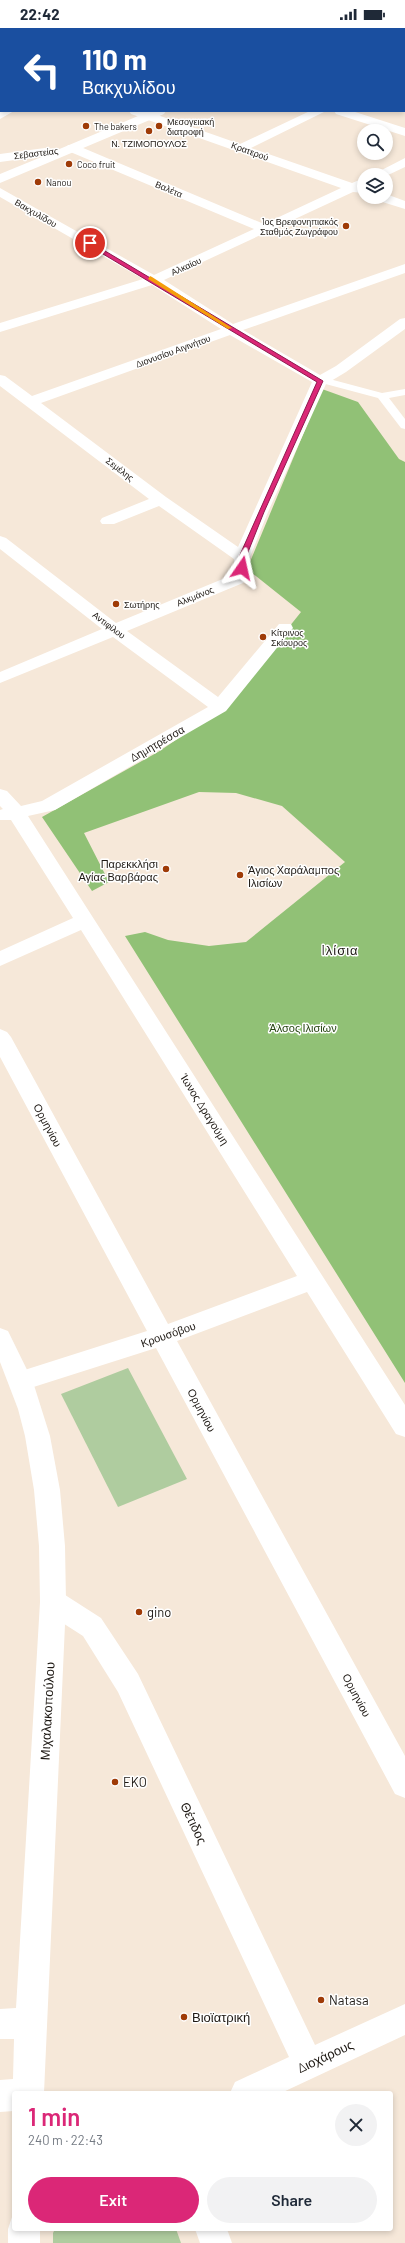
<!DOCTYPE html>
<html lang="en">
<head>
<meta charset="utf-8">
<style>
	:root { --surface:#fff; --page:#f2f2f3; --text:#1f2937; --muted:#747a83; --accent:#db2777 }
	body { margin:0; font-family:Barlow,sans-serif; background:var(--page); color:var(--text); height:100vh; display:flex; flex-direction:column; font-size:15px; white-space:nowrap }
	* { box-sizing:border-box; margin:0 }
	p { font-size:13px; color:var(--muted) }
	.icon { flex:none; width:22px; height:22px; fill:none; stroke:currentColor; stroke-width:2; stroke-linecap:round; stroke-linejoin:round }
	.map { position:relative; flex:1; overflow:hidden }
	.details { position:absolute; left:12px; top:2063px; width:381px; height:140px; display:flex; flex-direction:column; background:var(--surface); border-radius:4px; box-shadow:0 2px 6px #0003 }
	.details>* { flex:none }
	.top-card { position:absolute; left:0px; top:0px; width:405px; height:84px; box-shadow:0 2px 6px #0003; background:#1a4fa0; color:#fff; overflow:hidden }
	.controls { position:absolute; left:357px; top:96px; display:grid; gap:8px }
	.controls a { display:grid; place-items:center; width:36px; height:36px; border-radius:50%; background:var(--surface); box-shadow:0 2px 6px #0003; font-size:20px }
	.pin { position:absolute; display:grid; place-items:center; width:34px; height:34px; color:#fff; margin:-17px; border:2px solid #fff; border-radius:50%; box-shadow:0 1px 4px #0007 }
	.me { position:absolute; width:44px; margin:-22px; rotate:11deg; stroke-linejoin:round; filter:drop-shadow(0 0 3px #0008) }
	.turn { display:flex; align-items:center; gap:14px; height:84px; padding:0 16px; font-size:18px }
	.turn .icon { width:52px; height:52px; stroke-width:2.5 }
	.turn b { display:block; font-size:28px; line-height:34px }
	.round { display:grid; place-items:center; flex:none; width:42px; height:42px; border-radius:21px; background:var(--page) }
	.summary { display:flex; align-items:center; justify-content:space-between; height:68px; padding:0 16px }
	h1 { font-size:24px; font-weight:600; line-height:30px; color:var(--accent) }
	.button { display:flex; gap:8px; margin-top:auto; padding:8px 16px }
	.button a { flex:1; height:46px; border-radius:24px; background:var(--accent); color:#fff; font-size:16px; font-weight:600; line-height:46px; text-align:center }
	.button a+a { background:var(--page); color:var(--text) }
	.status { display:flex; justify-content:space-between; align-items:center; height:28px; padding:0 20px; background:var(--surface); direction:ltr }
	.status svg { height:11px; fill:currentColor }
	.map>svg:first-child { display:block }
	.green { fill:#afcc9f }
	.forest { fill:#91c176 }
	.lines { fill:none; stroke-linecap:round; stroke-linejoin:round }
	.lane { fill:#fff; fill-rule:evenodd }
	.street { fill:#fff; fill-rule:evenodd }
	.secondary { fill:#fff; fill-rule:evenodd }
	.route { fill:#db2777; stroke:#8e194d }
	.slow { fill:#f59e0b }
	.poi-dot { fill:#9f3b07; stroke:#fff; stroke-width:1.5 }
	.labels { text-anchor:middle; dominant-baseline:central; stroke-width:3; stroke-linejoin:round; paint-order:stroke }
	.far-poi-label { font-size:9px; fill:#1e1914; stroke:#fff; text-anchor:start }
	.far-street-label { font-size:9px; fill:#1e1914; stroke:#fff }
	.street-label { font-size:11px; fill:#1e1914; stroke:#fff }
	.poi-label { font-size:11px; fill:#1e1914; stroke:#fff; text-anchor:end }
	.park-label { font-size:11px; fill:#264511; stroke:#fff }
	.quarter-label { font-size:13px; letter-spacing:1px; fill:#1e1914; stroke:#fff }
	.near-poi-label { font-size:13px; fill:#1e1914; stroke:#fff; text-anchor:start }
	.near-street-label { font-size:13px; fill:#1e1914; stroke:#fff }
</style>
</head>
<body>
<div class="status"><b>22:42</b><svg viewBox="0 0 49 12"><path d="M0 12V9h3v3zM5 12V6h3v6zM10 12V3h3v9zM15 12V0h3v12zM26 1h20v11H26zM47 4h2v5h-2z"/></svg></div>
<div class="map">
<svg width="405" height="2215" viewBox="0 0 405 2215">
	<rect width="100%" height="100%" fill="#f6e8d9"/>
	<g class="green">
		<path d="M128,1340L187,1451L118,1479L61,1366Z"/>
		<path d="M55,2201H176L181,2215H53V2205Z"/>
	</g>
	<path class="forest" d="M322,361L358,374L399,431L405,434V1355L125,908L145,904L168,912L209,918L246,914L345,834L282,778L236,765L199,764L84,805L109,854L92,863L42,789L158,724L225,679L301,584L247,541Z"/>
	<g class="lines">
		<path class="lane" d="M322,349L382,365L405,361V367L389,370L405,391V401L401,400L378,370L318,354L317,352Z"/>
		<g class="street">
			<path d="M59,0H75L76,1H60Z"/>
			<path d="M149,0H162L148,1Z"/>
			<rect x="0" y="46" width="1" height="6"/>
			<path d="M0,82L1,83H14L0,91Z"/>
			<path d="M129,83H146L240,116L310,83H326L251,120L352,155L364,150V165L353,164L164,252L233,296L405,236V245L243,302L320,347L336,338L400,291L405,290V301L346,344L326,356L268,484L250,529V540L243,555L127,603L218,669L279,596H291L293,600L226,683L55,782L28,788L405,1377V1409L396,1406L307,1264L177,1313L405,1728V1770L395,1766L156,1320L21,1363L12,1360L9,1353L12,1346L147,1303L0,1029V1001L7,1004L11,1009L168,1296L297,1248L81,902L0,938V923L73,890L11,792H0V782L3,781L0,778V761L7,763L21,778L42,773L208,679L113,609L0,655V644L102,601L0,521V508L6,510L116,595L230,548L234,540V531L159,478L114,496H102L100,493L102,490L149,471L0,358V347L5,348L32,368L221,301L152,257L0,304V295L143,251L0,169V160L154,247L254,201L68,123L66,120L68,117H76L264,196L341,160L131,86ZM230,307L312,354L238,519L166,469L41,375Z"/>
			<path d="M334,83H352L405,100V108L336,86Z"/>
			<path d="M405,130V139L386,148L372,147Z"/>
			<path d="M386,166L405,173V181L376,172L375,169H386Z"/>
			<path d="M53,1562L62,1565L101,1590L138,1646L315,2017L405,1976V2007L281,2065H230L235,2054L289,2029L118,1664L83,1608L44,1583L40,1574L44,1565Z"/>
			<path d="M195,2201H227L232,2215H200Z"/>
		</g>
		<g class="secondary">
			<path d="M345,0H359L344,1Z"/>
			<path d="M150,83H166L164,86L0,155V146L44,128L0,134V126L45,120L49,121L50,125Z"/>
			<path d="M0,1300L8,1303L33,1354L50,1408L60,1462L65,1518L66,1574L44,2065H14V2083L0,2084V2052L13,2051L14,2011H0V1981L16,1980L40,1574L39,1518L34,1462L25,1408L18,1381L0,1334Z"/>
			<path d="M12,2189H14V2201H40V2215H8V2201Z"/>
		</g>
	</g>
	<path class="route" d="M90,214L323,353L264,484L246,529L244,542L238,540L239,529L317,354L88,217Z"/>
	<path class="slow" d="M150,248L152,249L232,300L228,301L148,251Z"/>
	<g class="poi-dot">
		<circle cx="86" cy="98" r="4"/>
		<circle cx="159" cy="98" r="4"/>
		<circle cx="149" cy="103" r="4"/>
		<circle cx="69" cy="136" r="4"/>
		<circle cx="38" cy="154" r="4"/>
		<circle cx="346" cy="198" r="4"/>
		<circle cx="116" cy="576" r="4"/>
		<circle cx="263" cy="609" r="4"/>
		<circle cx="166" cy="841" r="4"/>
		<circle cx="240" cy="847" r="4"/>
		<circle cx="139" cy="1584" r="4"/>
		<circle cx="115" cy="1754" r="4"/>
		<circle cx="321" cy="1972" r="4"/>
		<circle cx="184" cy="1989" r="4"/>
	</g>
	<g class="labels">
		<g class="far-poi-label">
			<text x="167" y="93">Μεσογειακή<tspan x="167" dy="10">διατροφή</tspan></text>
			<text x="94" y="98">The bakers</text>
			<text x="149" y="115" text-anchor="middle">Ν. ΤΖΙΜΟΠΟΥΛΟΣ</text>
			<text x="77" y="136">Coco fruit</text>
			<text x="46" y="154">Nanou</text>
			<text x="338" y="193" text-anchor="end">1ος Βρεφονηπιακός<tspan x="338" dy="10">Σταθμός Ζωγράφου</tspan></text>
			<text x="124" y="576">Σωτήρης</text>
			<text x="271" y="604">Κίτρινος<tspan x="271" dy="10">Σκίουρος</tspan></text>
		</g>
		<g class="far-street-label">
			<text transform="translate(250 123) rotate(20)">Κρατερού</text>
			<text transform="translate(36 125) rotate(-7)">Σεβαστείας</text>
			<text transform="translate(169 161) rotate(23)">Βαλέτα</text>
			<text transform="translate(36 185) rotate(30)">Βακχυλίδου</text>
			<text transform="translate(186 238) rotate(-24)">Αλκαίου</text>
			<text transform="translate(173 323) rotate(-20)">Διονυσίου Αιγινήτου</text>
			<text transform="translate(120 441) rotate(37)">Σεμέλης</text>
			<text transform="translate(195 568) rotate(-22)">Αλκμάνος</text>
			<text transform="translate(109 597) rotate(37)">Αντιφίλου</text>
		</g>
		<g class="street-label">
			<text transform="translate(157 715) rotate(-30)">Δημητρέσσα</text>
			<text transform="translate(205 1081) rotate(58)">Ίωνος Δραγούμη</text>
			<text transform="translate(48 1097) rotate(62)">Ορμηνίου</text>
			<text transform="translate(168 1306) rotate(-19)">Κρουσόβου</text>
			<text transform="translate(202 1382) rotate(62)">Ορμηνίου</text>
			<text transform="translate(357 1667) rotate(62)">Ορμηνίου</text>
		</g>
		<g class="poi-label">
			<text x="158" y="835">Παρεκκλήσι<tspan x="158" dy="13">Αγίας Βαρβάρας</tspan></text>
			<text x="248" y="841" text-anchor="start">Άγιος Χαράλαμπος<tspan x="248" dy="13">Ιλισίων</tspan></text>
		</g>
		<g class="park-label">
			<text x="303" y="999">Άλσος Ιλισίων</text>
		</g>
		<g class="quarter-label">
			<text x="340" y="922">Iλίσια</text>
		</g>
		<g class="near-poi-label">
			<text x="147" y="1584">gino</text>
			<text x="123" y="1754">EKO</text>
			<text x="329" y="1972">Natasa</text>
			<text x="192" y="1989">Βιοϊατρική</text>
		</g>
		<g class="near-street-label">
			<text transform="translate(47 1683) rotate(-87)">Μιχαλακοπούλου</text>
			<text transform="translate(194 1795) rotate(65)">Θέτιδος</text>
			<text transform="translate(325 2028) rotate(-25)">Διοχάρους</text>
		</g>
	</g>
</svg>
<div class="controls">
<a><svg class="icon" aria-label="search" viewBox="0 0 24 24"><circle cx="10" cy="10" r="6"/><path d="M15 15l6 6"/></svg></a>
<a><svg class="icon" aria-label="layers" viewBox="0 0 24 24"><path d="M12 4l9 5-9 5-9-5zM3 14l9 5 9-5"/></svg></a>
</div>
<div class="pin" style="left:90px;top:215px;background:#d93025"><svg class="icon" aria-label="arrive" viewBox="0 0 24 24"><path d="M6 21V4h12l-3 4 3 4H6"/></svg></div>
<svg class="me" style="left:242px;top:540px" viewBox="-20 -20 40 40"><path d="M0-17L14 15 0 8-14 15z" fill="#db2777" stroke="#fff" stroke-width="4"/></svg>
<div class="top-card">
<div class="turn"><svg class="icon" aria-label="left" viewBox="0 0 24 24"><path d="M17 20v-9H6M10 6l-5 5 5 5"/></svg><div><b>110 m</b>Βακχυλίδου</div></div>
</div>
<section class="details">
<div class="summary"><div><h1>1 min</h1><p>240 m · 22:43</p></div><a class="round"><svg class="icon" aria-label="close" viewBox="0 0 24 24"><path d="M6 6l12 12M18 6L6 18"/></svg></a></div>
<div class="button"><a>Exit</a><a>Share</a></div>
</section>
</div>
</body>
</html>
